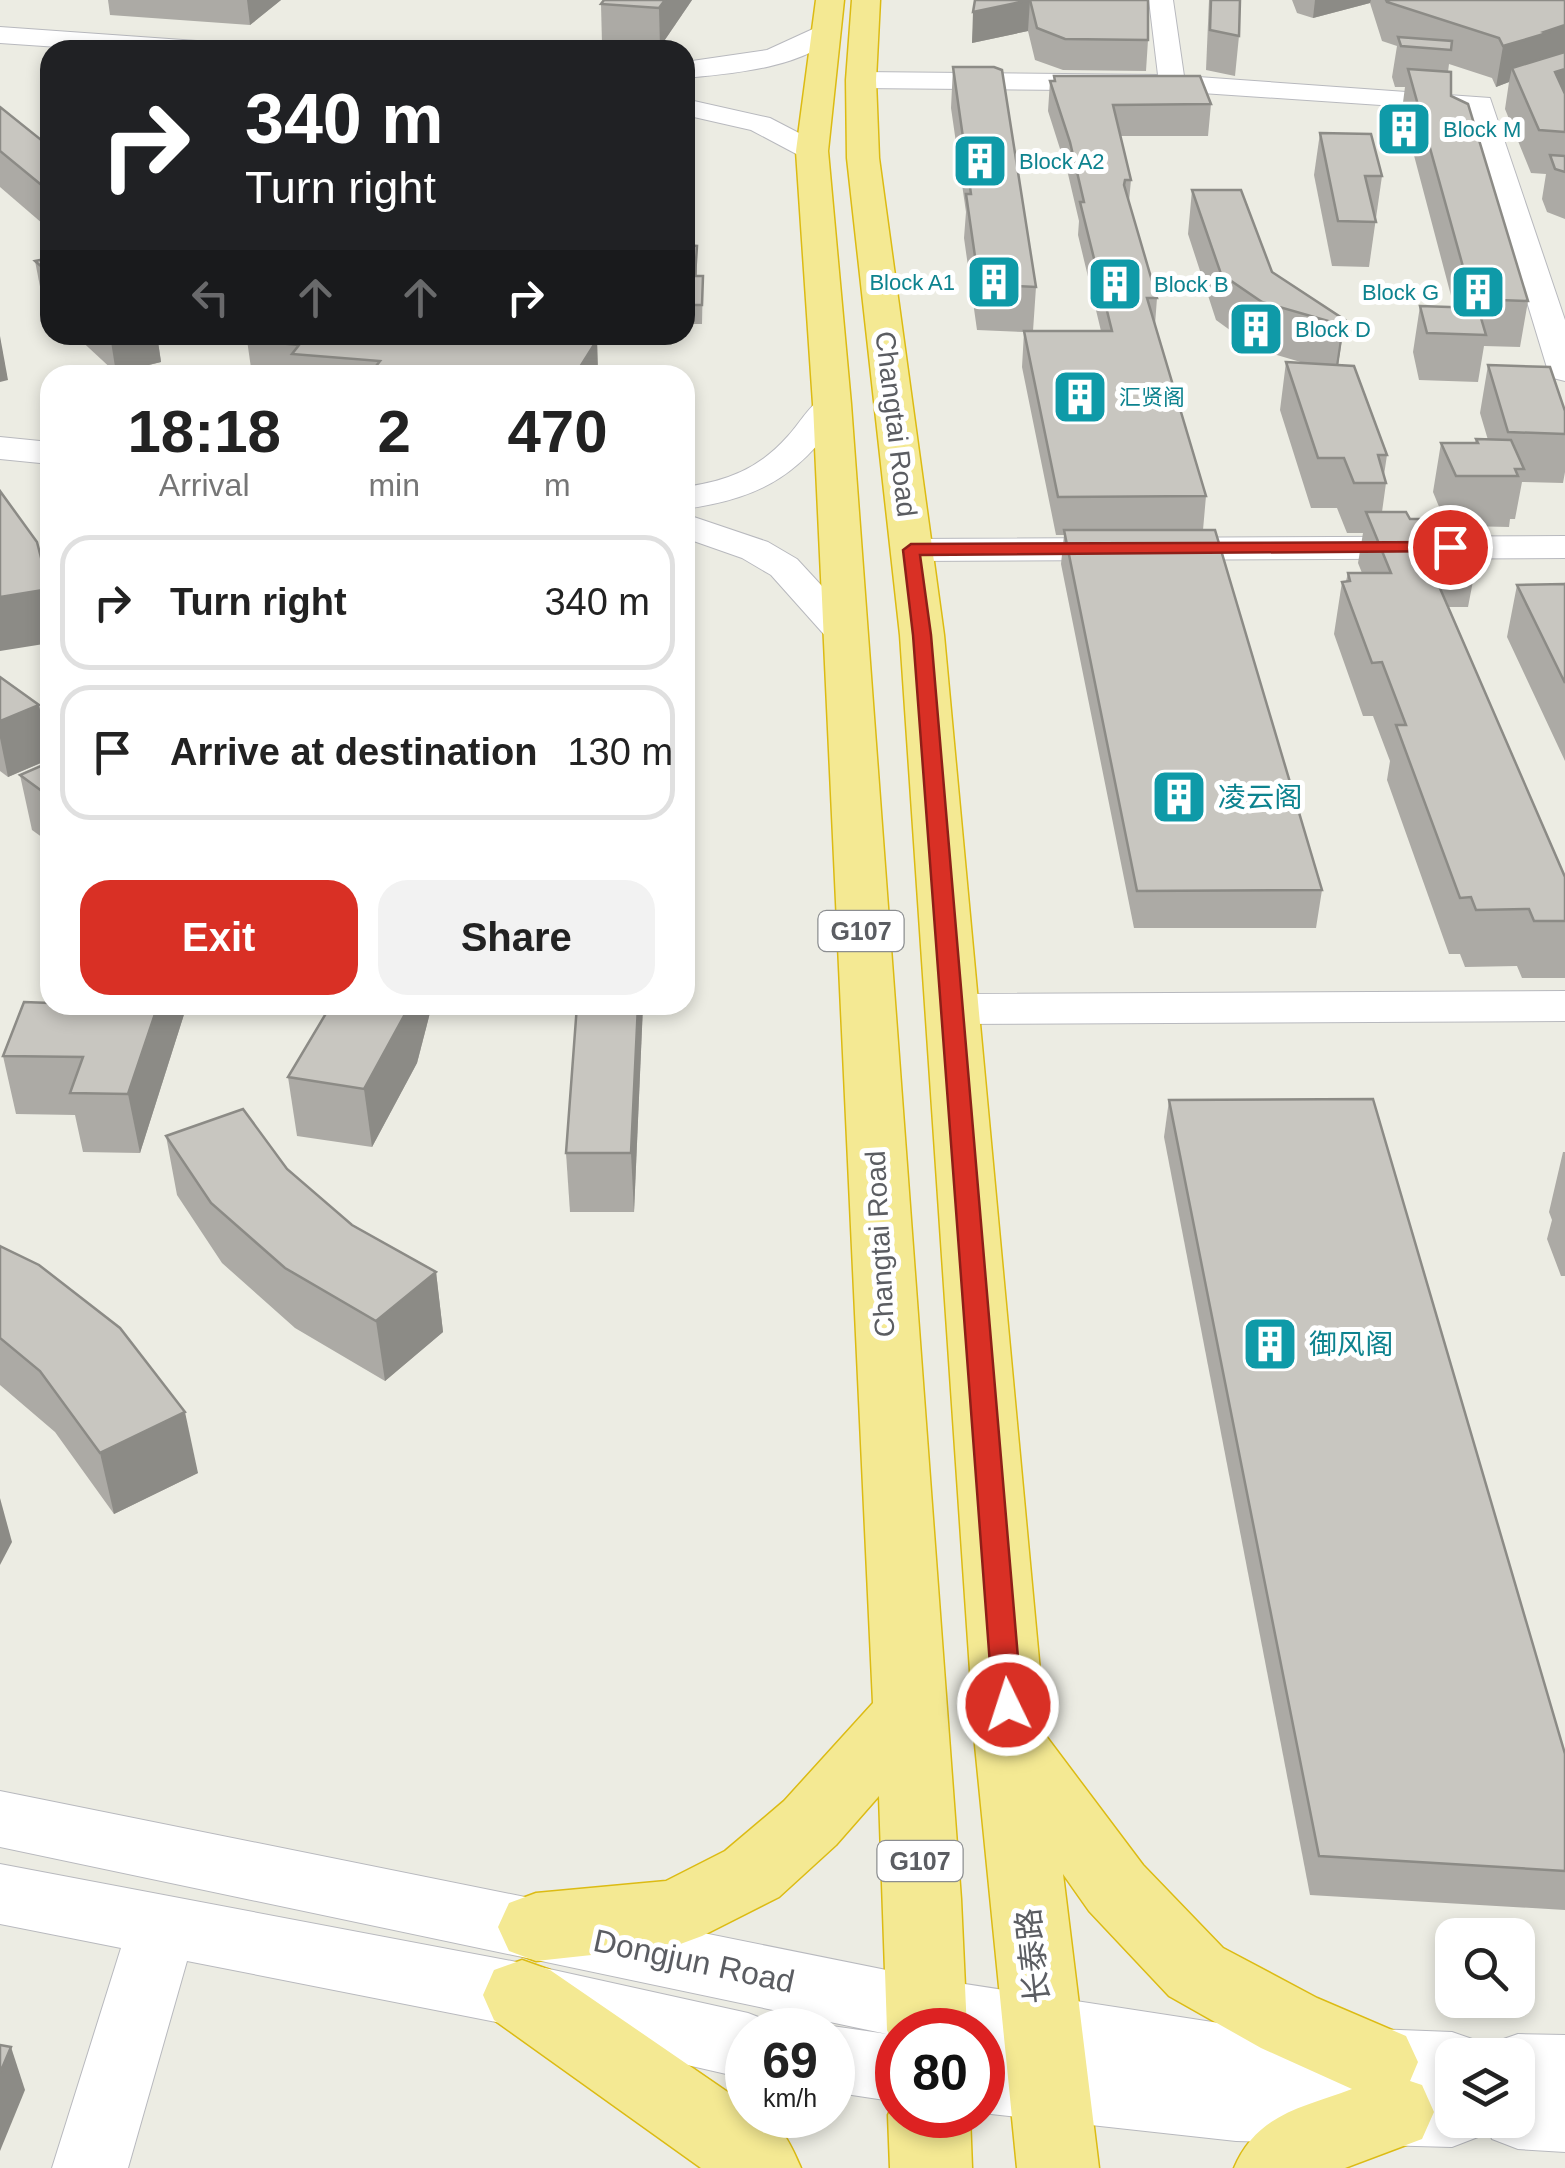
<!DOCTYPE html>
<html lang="en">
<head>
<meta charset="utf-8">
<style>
	:root { --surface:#fff; --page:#f2f2f2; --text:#222; --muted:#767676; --line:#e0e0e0; --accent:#d93025 }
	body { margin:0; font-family:Helvetica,"Noto Sans SC",sans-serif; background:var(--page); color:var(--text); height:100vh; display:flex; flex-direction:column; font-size:38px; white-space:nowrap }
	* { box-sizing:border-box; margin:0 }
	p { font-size:32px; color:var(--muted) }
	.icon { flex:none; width:55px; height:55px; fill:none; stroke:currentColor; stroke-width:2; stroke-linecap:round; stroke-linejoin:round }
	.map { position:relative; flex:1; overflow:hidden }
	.panel { position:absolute; left:40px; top:365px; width:655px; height:650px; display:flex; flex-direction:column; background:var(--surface); border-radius:30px; box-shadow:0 5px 15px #0003 }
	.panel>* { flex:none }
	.banner { position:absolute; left:40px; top:40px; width:655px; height:305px; border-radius:30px; box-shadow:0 5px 15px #0003; background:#202124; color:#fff; overflow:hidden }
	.tools { position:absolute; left:1435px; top:1918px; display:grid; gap:20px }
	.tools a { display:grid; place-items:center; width:100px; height:100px; border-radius:20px; background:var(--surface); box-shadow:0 5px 15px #0003; font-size:50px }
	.speed { position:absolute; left:725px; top:2008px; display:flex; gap:20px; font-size:50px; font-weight:700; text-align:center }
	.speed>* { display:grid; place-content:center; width:130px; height:130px; border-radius:50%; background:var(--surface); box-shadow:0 5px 15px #0003; line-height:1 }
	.speed small { font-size:25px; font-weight:400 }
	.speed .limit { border:15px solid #d22; background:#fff; color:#111 }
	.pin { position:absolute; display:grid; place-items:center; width:85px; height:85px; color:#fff; margin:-42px; border:5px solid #fff; border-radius:50%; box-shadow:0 2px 10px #0007 }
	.me { position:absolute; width:110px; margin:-55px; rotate:356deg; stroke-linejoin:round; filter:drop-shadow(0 0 8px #0008) }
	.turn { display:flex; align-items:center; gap:35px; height:210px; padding:0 40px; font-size:45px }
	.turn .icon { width:130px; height:130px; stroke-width:2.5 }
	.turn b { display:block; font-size:70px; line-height:85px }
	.lanes { display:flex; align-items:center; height:95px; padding:0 40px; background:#0003; justify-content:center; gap:50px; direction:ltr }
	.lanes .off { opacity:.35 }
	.eta { display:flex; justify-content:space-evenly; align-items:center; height:170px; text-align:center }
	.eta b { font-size:60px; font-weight:600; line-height:70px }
	.button { display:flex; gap:20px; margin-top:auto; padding:20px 40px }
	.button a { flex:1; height:115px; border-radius:30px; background:var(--accent); color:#fff; font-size:40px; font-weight:600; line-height:115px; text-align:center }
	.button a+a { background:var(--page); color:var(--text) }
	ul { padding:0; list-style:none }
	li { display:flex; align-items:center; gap:30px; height:135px; margin:0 20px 15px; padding:0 20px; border:5px solid var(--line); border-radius:30px }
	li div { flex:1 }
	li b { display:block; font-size:38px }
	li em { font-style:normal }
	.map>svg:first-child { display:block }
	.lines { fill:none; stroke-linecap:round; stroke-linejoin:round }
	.minor-casing { stroke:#b8b9be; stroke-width:2 }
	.highway-casing { stroke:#dcbb13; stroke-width:3 }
	.minor { fill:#fff; fill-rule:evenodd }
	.highway { fill:#f4e993; fill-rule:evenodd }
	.wall { fill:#acaaa5 }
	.shaded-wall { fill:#8c8b86 }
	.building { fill:#c8c6c0; stroke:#8c8b86; stroke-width:2.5 }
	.route { fill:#d93025; stroke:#8d1f18; stroke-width:2.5 }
	.labels { text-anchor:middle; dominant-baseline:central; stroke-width:10; stroke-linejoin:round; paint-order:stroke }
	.far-culture-label { font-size:22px; fill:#0d838f; stroke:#fff; text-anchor:start }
	.shield { fill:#fff; stroke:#8c8e91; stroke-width:2.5 }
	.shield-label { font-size:25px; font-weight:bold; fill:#5b5d62 }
	.street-label { font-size:28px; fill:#5b5d62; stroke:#fff }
	.culture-label { font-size:28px; fill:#0d838f; stroke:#fff; text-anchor:start }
	.near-street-label { font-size:32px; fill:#5b5d62; stroke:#fff }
</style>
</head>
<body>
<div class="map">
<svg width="1565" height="2168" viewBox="0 0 1565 2168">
	<rect width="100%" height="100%" fill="#ecece3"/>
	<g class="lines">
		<g class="minor-casing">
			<g id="minor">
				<path d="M1149,0H1173L1184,76L1490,98L1565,320V381L1553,378L1548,371L1469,111L1172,91L861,88L848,80L861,72L1158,75Z"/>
				<path d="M826,23L839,31C809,68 729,74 685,78V62L767,50Z"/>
				<path d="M0,27L211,42L224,50H102L0,43Z"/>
				<path d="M685,99L770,118L822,145L826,151L822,157H802L751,130L685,115Z"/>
				<path d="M832,394L844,397L849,404C802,472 768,497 685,509V487C727,481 759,469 788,436C802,421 812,399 832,394Z"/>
				<path d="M0,437L50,442V464L0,459Z"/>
				<path d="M685,514L768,542L797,559L857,624L863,632L857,640L843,644L829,640L771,575L742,558L685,538Z"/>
				<path d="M1565,536V558L911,561L898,558L892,550L898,542L911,539Z"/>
				<path d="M1565,991V1021L952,1024L935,1019L928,1009L935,999L952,994Z"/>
				<path d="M0,1791L926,1978L1219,2023L1452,2032L1478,2041L1484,2055H1452V2120H1518V2055H1487L1492,2043L1518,2034L1565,2035V2152L1518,2149L1492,2139L1485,2123L1478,2137L1452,2147L1236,2141L982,2113V2030H898V2102L832,2092V2030H821L832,2026L887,2034L0,1847Z"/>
				<path d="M0,1864L522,1963L748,2013L774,2023L777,2030H748V2079L522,2027L187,1961L128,2168H52L121,1948L0,1924Z"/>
			</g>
		</g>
		<g class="highway-casing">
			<g id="highway">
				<path d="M816,0H844L828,151L851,404L961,1899L967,2030H898V2052L887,2030L879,1796L836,1845L779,1897L702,1936L675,1946L536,1961L509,1951L498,1927L509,1903L536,1893L666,1881L725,1851L784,1801L873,1703L813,404L796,151Z"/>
				<path d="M852,0H880L876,80L879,158L944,635L1046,1736L1143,1865L1223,1948L1317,1998L1406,2036L1418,2062L1410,2081L1422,2085L1434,2112L1422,2139L1345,2168H1234C1257,2114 1301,2108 1352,2089L1261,2048L1169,1996L1089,1911L1063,1874L1099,2168H1017L975,1745L900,635L847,158L846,80Z"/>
				<path d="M522,1960L550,1970L748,2106V2115C779,2115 790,2143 801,2168H701L494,2020L483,1995L494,1970Z"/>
				<path d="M898,2094V2115H970L972,2168H890L888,2115Z"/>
			</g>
		</g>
		<use href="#minor" class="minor"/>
		<use href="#highway" class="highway"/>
	</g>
	<g class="wall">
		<path d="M108,0H281L250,25L110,15Z"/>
		<path d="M604,0H692L660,47L602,44L601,4Z"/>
		<path d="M975,0H1148V40L1146,71L1063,70L1035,60L1028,31L972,43Z"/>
		<path d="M1209,0H1240L1239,36L1235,76L1206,70Z"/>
		<path d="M1292,0H1565V219L1547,212L1542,199L1546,174L1531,173L1505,109L1509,82L1496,87L1492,78L1449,64L1448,72L1451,96L1528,301L1520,347L1484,346L1478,382L1419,380L1413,352L1420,306L1454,307L1402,110L1405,87H1395L1392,77L1397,46L1382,41L1370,3L1313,18L1297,13Z"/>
		<path d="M953,67L1036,287L1033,331H1101L1078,235L1079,221L1068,174L1048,111L1050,81H1054V76L1211,104L1208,136H1120L1131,180L1129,201L1157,298L1155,325L1206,496L1203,530L1322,890L1316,928H1134L1061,564L1064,535H1056L1022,367L1024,332L977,330L964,238L966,212L951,108Z"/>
		<path d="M0,107L50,147V230L0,187Z"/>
		<path d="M1320,133L1382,176L1369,267L1332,266L1314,175Z"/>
		<path d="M1192,190L1272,272L1345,320L1338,365L1387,455L1384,475L1386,483L1382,512L1410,519H1444L1433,492L1441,443H1475L1476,439L1488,440L1480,413L1488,365L1565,411V472L1563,483L1522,482L1515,519H1510L1509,527L1464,526L1478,555L1468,607H1448L1565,877V978H1522L1517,966L1465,967L1460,954H1449L1387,780L1390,761L1373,716H1363L1334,634L1342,582L1346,581L1348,573H1362L1358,563L1363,533H1347L1337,508H1311L1280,410L1286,362L1304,363L1256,349L1216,320L1188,234Z"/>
		<path d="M685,245L697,246V276H703L702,324H685Z"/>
		<path d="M50,258V313L44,307L35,261Z"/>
		<path d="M75,335H157L161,362L116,373Z"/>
		<path d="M247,340H597L598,375H252Z"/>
		<path d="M1565,582V761L1507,637L1517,585L1564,584Z"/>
		<path d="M0,677L39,705L50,759L8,777L0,771Z"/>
		<path d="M50,762V843L32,830L20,775Z"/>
		<path d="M187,1005L140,1153L83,1152L75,1115L16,1114L3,1056Z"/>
		<path d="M331,1005H432L417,1063L372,1147L297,1136L288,1077Z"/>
		<path d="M577,1005H643L634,1212H570L566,1153Z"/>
		<path d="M1169,1100L1565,1754V1910L1310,1895L1164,1137Z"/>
		<path d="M166,1136L287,1169L352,1225L436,1272L443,1332L385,1381L295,1328L222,1263L177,1195Z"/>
		<path d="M1563,1152H1565V1276H1561L1547,1239L1552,1220L1549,1212Z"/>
		<path d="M0,1246L198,1473L114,1514L55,1432L0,1385Z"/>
	</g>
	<g class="shaded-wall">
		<path d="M247,0H281L250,25Z"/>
		<path d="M665,0H692L660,47L659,8Z"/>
		<path d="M1030,0L1028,31L972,43L973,12Z"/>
		<path d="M1315,0H1371L1370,3L1313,18Z"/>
		<path d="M1565,25V62L1512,68L1509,82L1496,87L1503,46Z"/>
		<path d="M1565,69V108L1555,72Z"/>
		<path d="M1345,320L1338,367L1335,372L1342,325Z"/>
		<path d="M110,335H157L161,362L116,373Z"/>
		<path d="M0,336L8,380L0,382Z"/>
		<path d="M597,340L598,375H575Z"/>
		<path d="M49,589L50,643L0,651V597Z"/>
		<path d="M39,705L50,759L8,777L0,738V721Z"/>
		<path d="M158,1005H187L140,1153L128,1094Z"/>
		<path d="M410,1005H432L417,1063L372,1147L364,1089Z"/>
		<path d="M638,1005H643L634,1212L631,1153Z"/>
		<path d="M436,1272L443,1332L385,1381L376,1321Z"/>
		<path d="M185,1412L198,1473L114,1514L100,1453Z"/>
		<path d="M0,1498L12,1542L0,1565Z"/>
		<path d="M11,2047L25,2090L0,2151V2073Z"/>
	</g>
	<g class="building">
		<path d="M604,0H665L659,8L601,4Z"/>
		<path d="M975,0H1148V40L1065,39L1037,28L1030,0L973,12Z"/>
		<path d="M1211,0H1240L1239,36L1210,30Z"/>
		<path d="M1386,0H1565V25L1544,32L1547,33L1503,46L1499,38L1387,2Z"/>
		<path d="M1398,37L1452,41L1451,50L1401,46Z"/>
		<path d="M1565,52V69L1555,72L1565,94V132L1539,130L1512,68Z"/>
		<path d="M953,67H994L1002,70L1036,287L979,284L966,194H971Z"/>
		<path d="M1408,69L1451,72V96L1468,104L1528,301L1472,299Z"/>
		<path d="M1054,76H1200L1211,104L1113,105L1131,180H1125L1124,185L1157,298H1147L1206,496L1058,497L1024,331H1112L1080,202H1084L1070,142L1050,81H1055Z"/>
		<path d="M0,107L50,147V192L0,151Z"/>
		<path d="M1320,133L1371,134L1382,176H1365L1376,222L1338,221Z"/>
		<path d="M1550,155L1565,156V172L1555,169Z"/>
		<path d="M1192,190H1241L1272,272L1345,320L1342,325L1262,302L1221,274Z"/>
		<path d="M685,245L697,246L695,276H703L702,305H685Z"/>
		<path d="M50,258V274L35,261Z"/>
		<path d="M1420,306L1478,308L1486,335L1427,333Z"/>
		<path d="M252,335H543L597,340L575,375H369L380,361L292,354L299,345L247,340Z"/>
		<path d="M1286,362L1354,366L1387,455H1378L1386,483H1354L1344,458H1318Z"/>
		<path d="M1488,365L1550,367L1565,411V434L1508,432Z"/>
		<path d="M1476,439L1511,440L1524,469H1515L1518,476H1456L1441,443H1478Z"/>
		<path d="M0,491L37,542L49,589L0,597Z"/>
		<path d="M1366,512H1406L1410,519H1461L1478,555L1426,556L1565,877V921H1534L1529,909L1476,910L1471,897L1460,898L1396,725H1406L1382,662L1372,663L1342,582L1350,581L1348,573H1391Z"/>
		<path d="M1064,530H1215L1322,890L1137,891Z"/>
		<path d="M1565,584V683L1517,585Z"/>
		<path d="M0,677L39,705L0,721Z"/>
		<path d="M50,762V797L20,775Z"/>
		<path d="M24,1002L50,1003V1005H158L128,1094L70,1093L83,1057L3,1056Z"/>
		<path d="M331,1005H410L364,1089L288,1077Z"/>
		<path d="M577,1005H638L631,1153H566Z"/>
		<path d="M1373,1099L1565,1754V1871L1319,1856L1169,1100Z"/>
		<path d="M243,1109L287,1169L352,1225L436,1272L376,1321L285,1268L211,1203L166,1136Z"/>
		<path d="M0,1246L39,1265L120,1328L185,1412L100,1453L40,1371L0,1338Z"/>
		<path d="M0,2045L11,2047L0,2073Z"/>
	</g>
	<path class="route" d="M1450,542L1458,547L1456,551L920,555L931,635L1022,1705L1018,1714L1008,1717L997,1714L993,1705L913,635L903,550L911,544Z"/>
	<defs>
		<g id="building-square" transform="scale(2.875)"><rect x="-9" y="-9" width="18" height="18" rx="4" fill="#0f9aa8" stroke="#fff"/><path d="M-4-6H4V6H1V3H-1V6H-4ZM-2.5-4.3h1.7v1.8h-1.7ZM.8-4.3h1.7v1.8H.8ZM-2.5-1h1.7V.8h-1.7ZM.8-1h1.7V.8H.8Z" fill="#fff"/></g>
	</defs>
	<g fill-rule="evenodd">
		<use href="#building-square" x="1404" y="129"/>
		<use href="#building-square" x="980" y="161"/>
		<use href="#building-square" x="994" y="282"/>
		<use href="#building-square" x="1115" y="284"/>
		<use href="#building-square" x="1478" y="292"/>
		<use href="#building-square" x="1256" y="329"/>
		<use href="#building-square" x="1080" y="397"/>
		<use href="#building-square" x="1179" y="797"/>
		<use href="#building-square" x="1270" y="1344"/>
	</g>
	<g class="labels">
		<g class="far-culture-label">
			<text x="1443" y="129">Block M</text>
			<text x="1019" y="161">Block A2</text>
			<text x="955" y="282" text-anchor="end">Block A1</text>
			<text x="1154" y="284">Block B</text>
			<text x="1439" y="292" text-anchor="end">Block G</text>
			<text x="1295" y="329">Block D</text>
			<text x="1119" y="397">汇贤阁</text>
		</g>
		<g class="shield">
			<rect x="818.5" y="911" width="85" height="40" rx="8"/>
			<rect x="877.5" y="1841" width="85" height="40" rx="8"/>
		</g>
		<g class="shield-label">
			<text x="861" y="931">G107</text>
			<text x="920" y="1861">G107</text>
		</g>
		<g class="street-label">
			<text transform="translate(896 424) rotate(83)">Changtai Road</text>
			<text transform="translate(880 1244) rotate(-93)">Changtai Road</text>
		</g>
		<g class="culture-label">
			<text x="1218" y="797">凌云阁</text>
			<text x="1309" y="1344">御风阁</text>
		</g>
		<g class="near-street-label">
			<text transform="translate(1033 1956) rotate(-96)">长泰路</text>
			<text transform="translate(694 1961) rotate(12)">Dongjun Road</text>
		</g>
	</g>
</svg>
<div class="tools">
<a><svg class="icon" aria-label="search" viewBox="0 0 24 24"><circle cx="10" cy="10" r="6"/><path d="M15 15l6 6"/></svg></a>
<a><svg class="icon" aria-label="layers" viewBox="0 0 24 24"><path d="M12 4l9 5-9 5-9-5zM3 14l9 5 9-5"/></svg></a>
</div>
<div class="speed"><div>69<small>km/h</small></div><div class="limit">80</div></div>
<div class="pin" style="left:1450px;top:547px;background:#d93025"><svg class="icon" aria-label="arrive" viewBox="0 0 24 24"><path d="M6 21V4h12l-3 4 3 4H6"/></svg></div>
<svg class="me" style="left:1008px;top:1705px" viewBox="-20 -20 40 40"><circle r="17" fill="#d93025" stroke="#fff" stroke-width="3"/><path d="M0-11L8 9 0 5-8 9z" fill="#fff"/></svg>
<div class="banner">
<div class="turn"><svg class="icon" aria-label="right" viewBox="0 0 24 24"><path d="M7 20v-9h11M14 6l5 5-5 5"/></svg><div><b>340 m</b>Turn right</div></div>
<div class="lanes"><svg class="icon off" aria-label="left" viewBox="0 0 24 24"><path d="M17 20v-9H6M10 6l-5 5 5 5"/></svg><svg class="icon off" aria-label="ahead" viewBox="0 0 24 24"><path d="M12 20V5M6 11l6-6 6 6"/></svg><svg class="icon off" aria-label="ahead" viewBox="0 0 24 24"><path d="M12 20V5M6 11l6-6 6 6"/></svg><svg class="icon" aria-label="right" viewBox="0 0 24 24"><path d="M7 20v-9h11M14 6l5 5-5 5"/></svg></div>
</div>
<section class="panel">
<div class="eta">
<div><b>18:18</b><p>Arrival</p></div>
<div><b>2</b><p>min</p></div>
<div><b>470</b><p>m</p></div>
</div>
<ul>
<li><svg class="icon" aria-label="right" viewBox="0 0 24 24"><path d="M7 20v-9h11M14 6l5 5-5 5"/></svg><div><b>Turn right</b></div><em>340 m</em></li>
<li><svg class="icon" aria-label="arrive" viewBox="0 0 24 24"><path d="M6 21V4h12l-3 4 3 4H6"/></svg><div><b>Arrive at destination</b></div><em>130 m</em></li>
</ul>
<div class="button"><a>Exit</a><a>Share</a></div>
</section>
</div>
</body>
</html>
